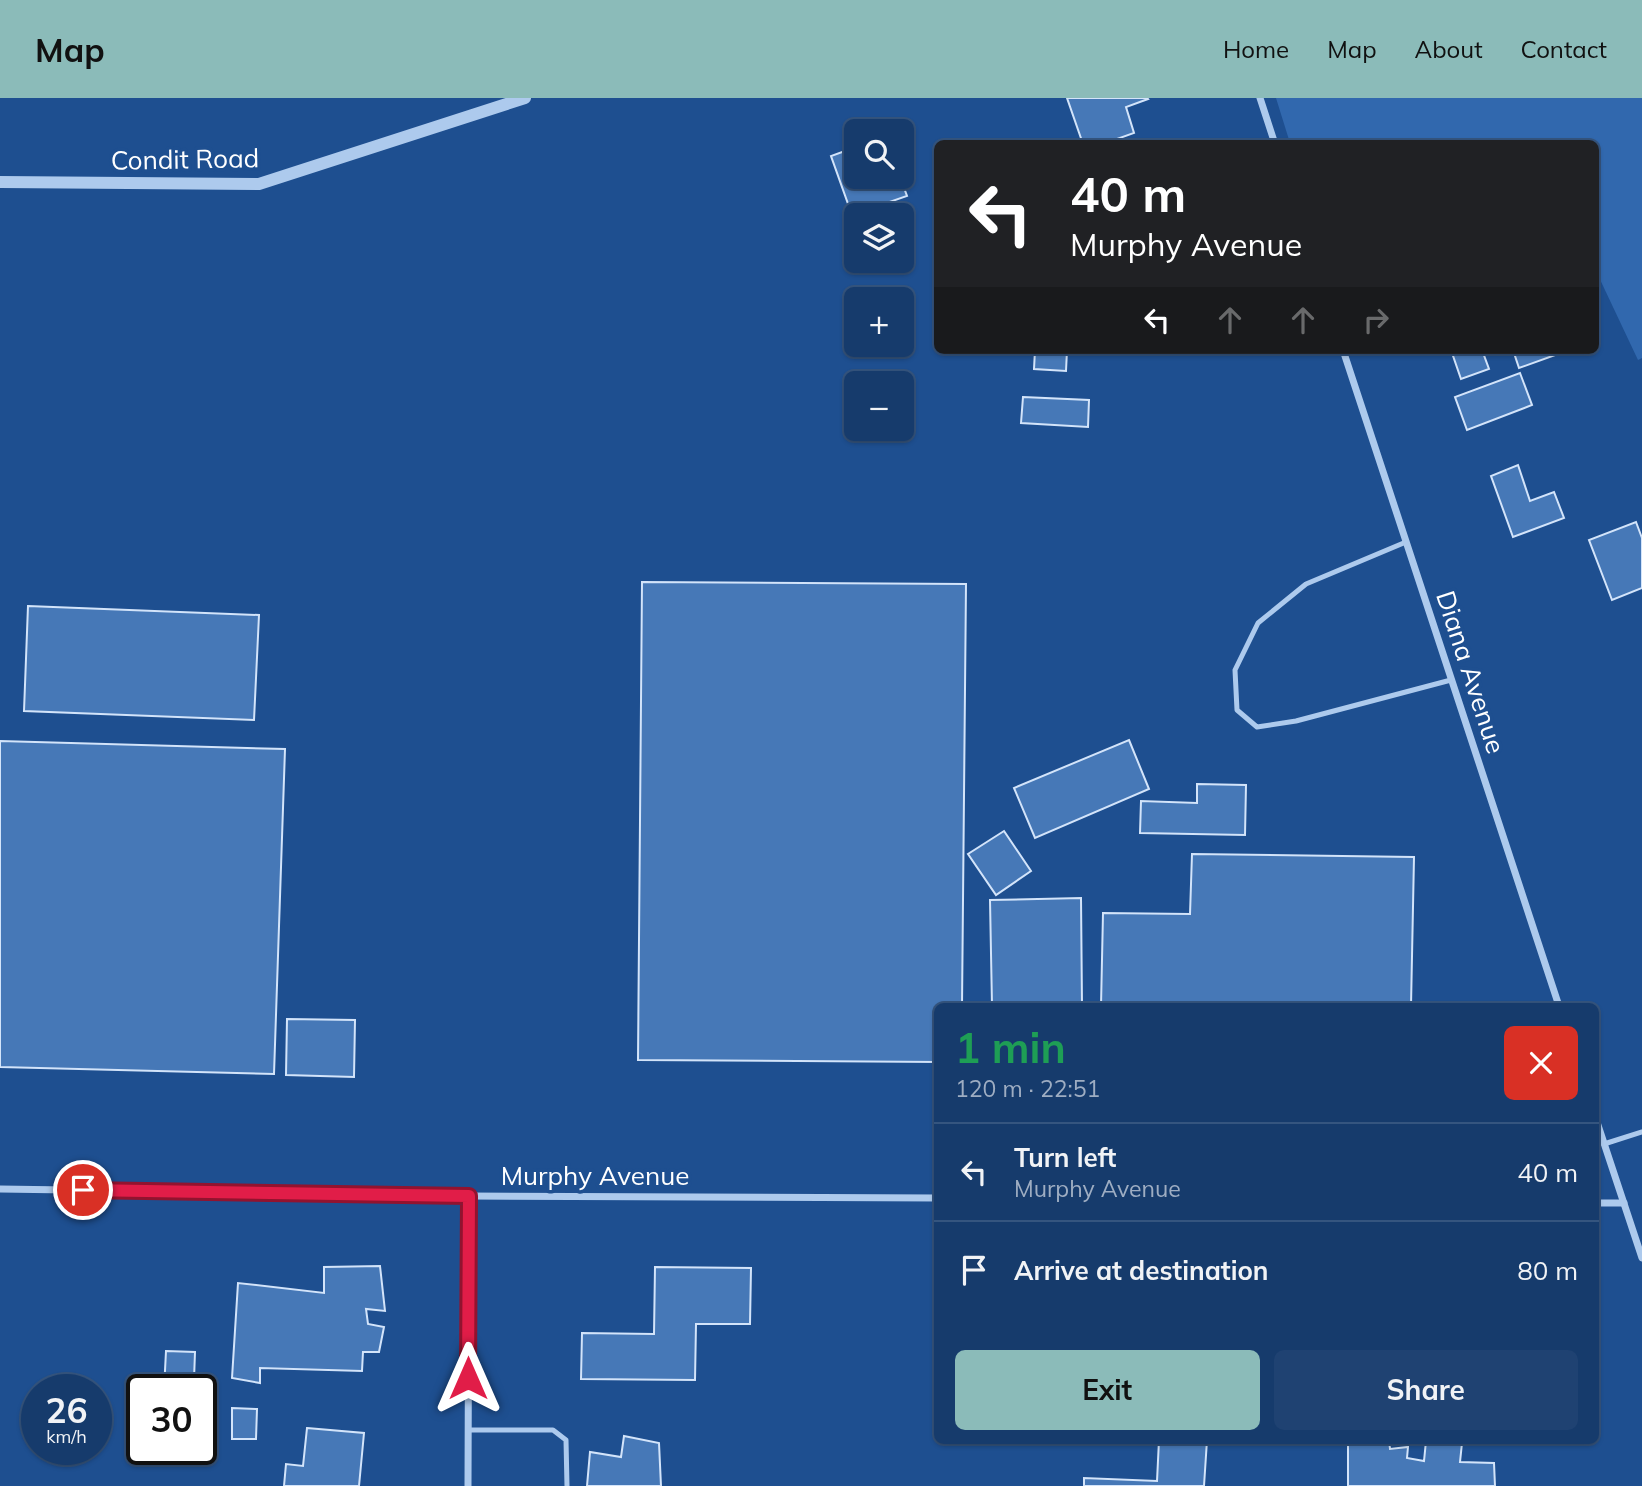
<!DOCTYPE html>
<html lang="en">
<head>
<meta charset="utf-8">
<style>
	:root { --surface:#163b6c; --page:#1f4272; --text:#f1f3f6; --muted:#9eadc2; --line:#35557f; --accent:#8bbbb9 }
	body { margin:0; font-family:Mulish,sans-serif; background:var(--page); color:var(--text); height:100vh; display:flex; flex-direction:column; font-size:26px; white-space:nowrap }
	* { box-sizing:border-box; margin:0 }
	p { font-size:23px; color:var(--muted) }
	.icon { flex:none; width:38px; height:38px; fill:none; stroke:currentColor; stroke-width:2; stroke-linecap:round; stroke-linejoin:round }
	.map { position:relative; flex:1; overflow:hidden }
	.details { position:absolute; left:934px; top:905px; width:665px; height:441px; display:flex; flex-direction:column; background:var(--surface); border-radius:10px; box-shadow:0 2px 5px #0004,0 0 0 2px var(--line) }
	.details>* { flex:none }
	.hud { position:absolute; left:934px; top:42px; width:665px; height:214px; border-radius:10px; box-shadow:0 2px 5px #0004,0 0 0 2px var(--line); background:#202124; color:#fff; overflow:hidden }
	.tools { position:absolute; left:844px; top:21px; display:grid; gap:14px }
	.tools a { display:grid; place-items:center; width:70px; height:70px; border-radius:10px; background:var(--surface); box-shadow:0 2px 5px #0004,0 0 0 2px var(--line); font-size:35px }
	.speed { position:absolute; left:21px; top:1276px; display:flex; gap:14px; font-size:35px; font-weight:700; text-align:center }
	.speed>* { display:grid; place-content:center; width:91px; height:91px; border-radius:50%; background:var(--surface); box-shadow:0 2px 5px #0004,0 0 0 2px var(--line); line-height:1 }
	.speed small { font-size:18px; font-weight:400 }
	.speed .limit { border:4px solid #111; border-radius:10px; background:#fff; color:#111 }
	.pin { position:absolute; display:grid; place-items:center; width:60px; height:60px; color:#fff; margin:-30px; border:4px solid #fff; border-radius:50%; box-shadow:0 2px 7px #0007 }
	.me { position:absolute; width:77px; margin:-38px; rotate:0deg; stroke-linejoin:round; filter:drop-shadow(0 0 5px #0008) }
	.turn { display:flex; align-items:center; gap:24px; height:147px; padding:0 21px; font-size:32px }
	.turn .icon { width:91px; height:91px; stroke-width:2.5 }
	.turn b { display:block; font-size:49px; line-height:60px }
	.lanes { display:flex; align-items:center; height:66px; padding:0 21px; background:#0003; justify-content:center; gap:35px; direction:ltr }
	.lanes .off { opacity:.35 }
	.round { display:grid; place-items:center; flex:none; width:74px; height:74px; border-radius:10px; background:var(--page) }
	.headline { display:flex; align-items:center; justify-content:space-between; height:119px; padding:0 21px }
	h1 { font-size:42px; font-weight:700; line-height:52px; color:#1e9e55 }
	.action { display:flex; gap:14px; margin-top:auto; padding:14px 21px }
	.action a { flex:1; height:80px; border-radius:10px; background:var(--accent); color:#111; font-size:28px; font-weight:700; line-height:80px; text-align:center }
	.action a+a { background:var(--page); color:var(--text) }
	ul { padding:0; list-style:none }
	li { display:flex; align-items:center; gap:21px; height:98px; padding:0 21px; border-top:2px solid var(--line) }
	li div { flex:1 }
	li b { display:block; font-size:26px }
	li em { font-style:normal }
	header { display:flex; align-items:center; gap:42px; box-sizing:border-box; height:98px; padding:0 35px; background:var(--accent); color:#111 }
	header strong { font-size:33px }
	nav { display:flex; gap:38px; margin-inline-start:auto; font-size:24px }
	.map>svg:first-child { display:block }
	.green { fill:#3168ae }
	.building { fill:#4678b7; stroke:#d3e4fa; stroke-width:2 }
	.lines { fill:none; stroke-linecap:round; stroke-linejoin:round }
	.service { stroke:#adcaed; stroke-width:5 }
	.minor { stroke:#adcaed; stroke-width:7 }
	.tertiary { stroke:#adcaed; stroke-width:12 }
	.route-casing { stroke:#92132f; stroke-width:18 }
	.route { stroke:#e11d48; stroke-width:12 }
	.labels { text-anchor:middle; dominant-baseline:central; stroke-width:7; stroke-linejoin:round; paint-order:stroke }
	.street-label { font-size:26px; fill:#fff; stroke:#1e4f90 }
</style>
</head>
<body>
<header>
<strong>Map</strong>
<nav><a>Home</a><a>Map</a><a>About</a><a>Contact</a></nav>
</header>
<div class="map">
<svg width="1642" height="1388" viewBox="0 0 1642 1388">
	<rect width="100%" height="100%" fill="#1e4f90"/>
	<path class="green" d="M1276,0H1642V260L1638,262L1596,173V46L1290,45Z"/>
	<g class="building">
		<path d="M1067,0H1147L1148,1L1126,9L1134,35L1103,46H1083Z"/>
		<path d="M856,49V79H900L907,98L852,117L831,58Z"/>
		<path d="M1035,252H1067L1066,273L1034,271Z"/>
		<path d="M1451,252H1482L1489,271L1461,281Z"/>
		<path d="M1513,252H1569L1519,270Z"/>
		<path d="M1520,275L1532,307L1467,332L1455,299Z"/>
		<path d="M1023,299L1089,302L1088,329L1021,325Z"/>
		<path d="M1518,367L1530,403L1554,394L1564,420L1513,439L1491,378Z"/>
		<path d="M1636,424L1642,440V490L1612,502L1589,442Z"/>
		<path d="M642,484L966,486L962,908H938V964L638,962Z"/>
		<path d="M28,508L259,517L254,622L24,613Z"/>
		<path d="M1129,642L1149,691L1035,740L1014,690Z"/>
		<path d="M0,643L285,651L274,976L0,969Z"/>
		<path d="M1197,686L1246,687L1245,737L1140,735L1141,703L1197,705Z"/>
		<path d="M1004,733L1031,773L996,797L968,756Z"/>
		<path d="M1192,756L1414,759L1411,908H1101L1103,815L1190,816Z"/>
		<path d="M1081,800L1082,908H992L990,802Z"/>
		<path d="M287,921L355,922L354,979L286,977Z"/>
		<path d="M380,1168L385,1213L366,1211L368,1226L384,1229L379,1254H363L362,1273L260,1270V1285L232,1280L238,1185L324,1195V1169Z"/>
		<path d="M655,1169L751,1170L750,1226H696L695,1282L581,1281L582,1235L654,1236Z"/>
		<path d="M166,1253L195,1254L194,1282H213L212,1309L201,1308V1292H164Z"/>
		<path d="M232,1310L257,1311L256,1341H232Z"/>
		<path d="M307,1330L364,1335L359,1388H284L286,1366L303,1368Z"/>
		<path d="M624,1338L659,1345L661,1388H587L590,1354L621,1359Z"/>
		<path d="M1159,1342H1207L1204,1388H1084V1380L1157,1383Z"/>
		<path d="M1389,1342L1390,1351L1408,1349L1407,1360L1424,1363L1426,1343L1462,1345L1460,1364L1494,1365L1495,1388H1348V1343Z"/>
	</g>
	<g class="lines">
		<g class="service">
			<path d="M1406,444L1306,486L1258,525L1235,572L1237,612L1257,629L1296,623L1451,582"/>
			<path d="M1604,1046L1642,1034"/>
			<path d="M468,1332H553L566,1342L567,1388"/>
		</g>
		<g class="minor">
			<path d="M1260,0L1275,46"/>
			<path d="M1343,252L1559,908"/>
			<path d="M1596,1021L1642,1160"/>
			<path d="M0,1091L469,1098L938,1100"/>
			<path d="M1596,1105H1624"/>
			<path d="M468,1388L469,1098"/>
		</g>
		<path class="tertiary" d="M0,84L259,86L525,0"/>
	</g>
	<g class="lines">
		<g class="route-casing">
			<path id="route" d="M83,1092L469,1098L468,1280"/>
		</g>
		<use href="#route" class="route"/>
	</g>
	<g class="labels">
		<g class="street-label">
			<text transform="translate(185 61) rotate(-1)">Condit Road</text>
			<text transform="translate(1471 574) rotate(72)">Diana Avenue</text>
			<text x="595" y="1077">Murphy Avenue</text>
		</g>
	</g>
</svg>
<div class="tools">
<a><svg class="icon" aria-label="search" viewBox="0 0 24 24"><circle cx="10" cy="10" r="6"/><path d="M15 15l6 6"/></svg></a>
<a><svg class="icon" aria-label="layers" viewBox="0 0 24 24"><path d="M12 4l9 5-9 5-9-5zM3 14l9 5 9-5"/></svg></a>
<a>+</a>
<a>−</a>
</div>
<div class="speed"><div>26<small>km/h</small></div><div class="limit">30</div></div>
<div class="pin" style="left:83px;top:1092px;background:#d93025"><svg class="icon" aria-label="arrive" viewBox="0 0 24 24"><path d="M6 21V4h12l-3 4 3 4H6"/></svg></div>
<svg class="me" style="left:468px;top:1280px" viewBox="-20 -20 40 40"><path d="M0-17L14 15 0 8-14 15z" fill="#e11d48" stroke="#fff" stroke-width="4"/></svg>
<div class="hud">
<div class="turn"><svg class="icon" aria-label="left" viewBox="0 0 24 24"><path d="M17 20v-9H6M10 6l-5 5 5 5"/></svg><div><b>40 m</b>Murphy Avenue</div></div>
<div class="lanes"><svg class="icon" aria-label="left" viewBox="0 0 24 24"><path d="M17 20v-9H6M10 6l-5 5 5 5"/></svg><svg class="icon off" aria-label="ahead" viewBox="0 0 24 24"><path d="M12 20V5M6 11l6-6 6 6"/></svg><svg class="icon off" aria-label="ahead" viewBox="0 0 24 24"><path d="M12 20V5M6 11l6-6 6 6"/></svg><svg class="icon off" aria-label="right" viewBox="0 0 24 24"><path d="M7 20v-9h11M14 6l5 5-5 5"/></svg></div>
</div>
<section class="details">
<div class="headline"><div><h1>1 min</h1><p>120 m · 22:51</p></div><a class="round" style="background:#d93025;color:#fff"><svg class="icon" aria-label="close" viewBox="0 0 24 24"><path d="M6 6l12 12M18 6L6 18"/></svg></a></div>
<ul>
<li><svg class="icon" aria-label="left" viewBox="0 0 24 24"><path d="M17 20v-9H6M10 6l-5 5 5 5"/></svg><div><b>Turn left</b><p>Murphy Avenue</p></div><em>40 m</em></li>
<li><svg class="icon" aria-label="arrive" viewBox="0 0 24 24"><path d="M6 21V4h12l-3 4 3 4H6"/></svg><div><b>Arrive at destination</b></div><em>80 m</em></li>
</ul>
<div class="action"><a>Exit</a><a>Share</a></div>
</section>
</div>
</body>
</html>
